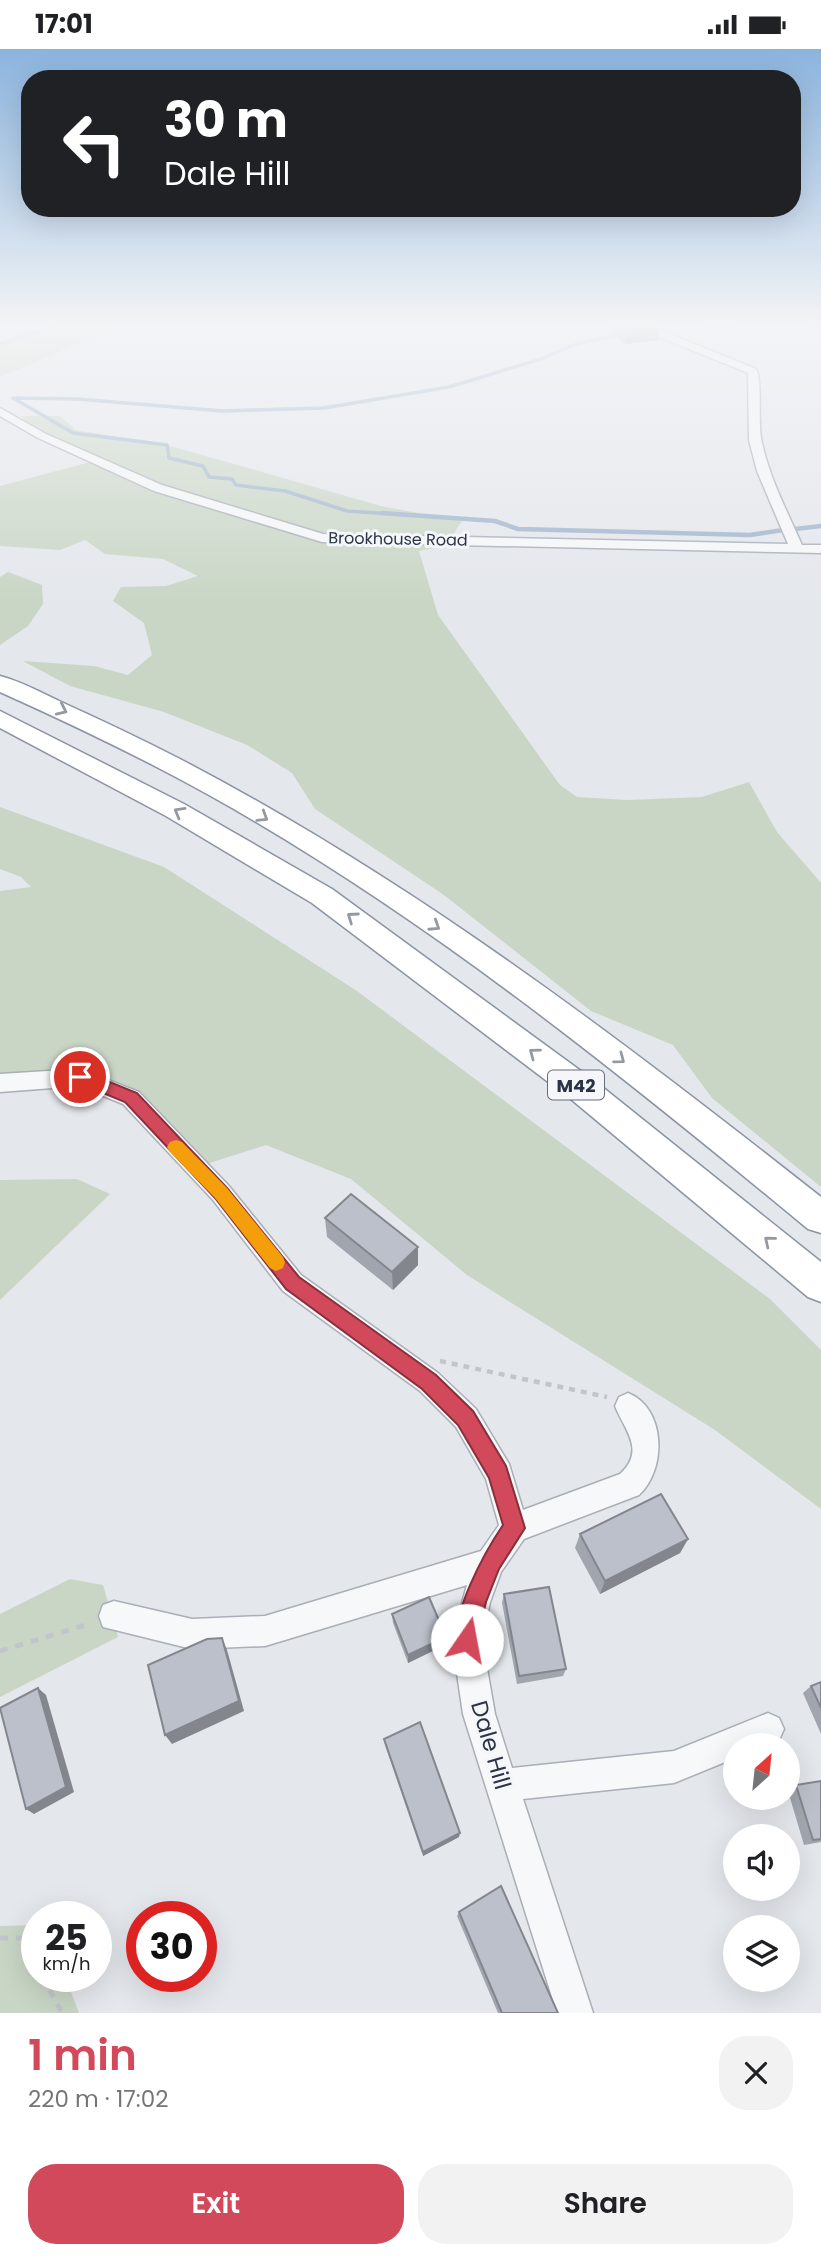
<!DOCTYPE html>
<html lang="en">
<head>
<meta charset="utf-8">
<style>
	:root { --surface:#fff; --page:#f2f2f2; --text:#202124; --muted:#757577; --accent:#d1495b }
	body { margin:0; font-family:Poppins,sans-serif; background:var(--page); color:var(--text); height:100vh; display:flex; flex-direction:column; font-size:26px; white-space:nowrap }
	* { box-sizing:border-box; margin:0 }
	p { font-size:23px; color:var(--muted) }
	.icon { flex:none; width:38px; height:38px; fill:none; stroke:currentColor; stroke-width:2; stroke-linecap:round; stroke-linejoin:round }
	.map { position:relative; height:1964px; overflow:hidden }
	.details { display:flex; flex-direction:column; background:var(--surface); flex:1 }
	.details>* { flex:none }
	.banner { position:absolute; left:21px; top:21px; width:780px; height:147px; border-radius:28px; box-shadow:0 7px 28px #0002; background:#202124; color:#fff; overflow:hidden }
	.needle { width:46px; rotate:27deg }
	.buttons { position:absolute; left:723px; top:1684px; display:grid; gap:14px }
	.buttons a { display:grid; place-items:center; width:77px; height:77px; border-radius:50%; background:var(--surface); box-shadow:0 7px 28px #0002; font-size:35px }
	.speed { position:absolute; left:21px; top:1852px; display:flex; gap:14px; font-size:35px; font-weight:700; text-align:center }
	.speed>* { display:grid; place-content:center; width:91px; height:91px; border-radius:50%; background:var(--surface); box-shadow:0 7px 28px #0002; line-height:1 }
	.speed small { font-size:18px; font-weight:400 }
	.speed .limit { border:10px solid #d22; background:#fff; color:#111 }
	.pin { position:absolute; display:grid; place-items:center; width:60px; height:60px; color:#fff; margin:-30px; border:4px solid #fff; border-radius:50%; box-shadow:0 2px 7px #0007 }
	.me { position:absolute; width:77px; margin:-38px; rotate:12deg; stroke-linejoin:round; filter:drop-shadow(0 0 5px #0008) }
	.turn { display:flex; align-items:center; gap:24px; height:147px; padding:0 28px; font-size:32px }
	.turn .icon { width:91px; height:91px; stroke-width:2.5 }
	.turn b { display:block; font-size:49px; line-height:60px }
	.round { display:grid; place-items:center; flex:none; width:74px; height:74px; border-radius:28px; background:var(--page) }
	.summary { display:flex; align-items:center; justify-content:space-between; height:119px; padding:0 28px }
	h1 { font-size:42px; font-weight:600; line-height:52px; color:var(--accent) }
	.primary-button { display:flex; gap:14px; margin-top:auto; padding:14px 28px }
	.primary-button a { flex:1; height:80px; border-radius:28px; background:var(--accent); color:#fff; font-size:28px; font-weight:600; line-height:80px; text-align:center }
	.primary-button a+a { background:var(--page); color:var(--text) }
	.status { display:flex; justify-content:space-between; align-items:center; height:49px; padding:0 35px; background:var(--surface); direction:ltr }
	.status svg { height:19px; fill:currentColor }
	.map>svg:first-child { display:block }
	.green { fill:#c9d6c5 }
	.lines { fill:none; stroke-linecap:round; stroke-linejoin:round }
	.stream-far1 { stroke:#9fb4cc; stroke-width:3.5 }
	.stream { stroke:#9fb4cc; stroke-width:4.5 }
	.minor-casing { stroke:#a9aeb7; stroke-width:3 }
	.highway-casing { stroke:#8b94a3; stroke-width:3 }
	.path-far1 { stroke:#c2c5cb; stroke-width:4.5; stroke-dasharray:6 6; stroke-linecap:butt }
	.path { stroke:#c2c5cb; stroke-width:5; stroke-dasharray:8 8; stroke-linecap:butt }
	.minor { fill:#f7f8fa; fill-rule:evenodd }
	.highway { fill:#fff; fill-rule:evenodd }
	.wall { fill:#a1a5ae }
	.shaded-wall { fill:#83868d }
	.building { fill:#bbc0ca; stroke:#83868d; stroke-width:2 }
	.oneway { stroke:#959aa2 }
	.route { fill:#d1495b; stroke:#882f3b; stroke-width:2 }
	.slow { fill:#f59e0b }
	.labels { text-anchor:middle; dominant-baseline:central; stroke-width:6; stroke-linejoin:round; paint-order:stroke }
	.far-street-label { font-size:16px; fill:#2b3445; stroke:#f4f6f9 }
	.shield { fill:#f4f6f9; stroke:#676e7b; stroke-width:2 }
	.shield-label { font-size:18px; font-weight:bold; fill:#2b3445 }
	.near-street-label { font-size:23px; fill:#2b3445; stroke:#f4f6f9 }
</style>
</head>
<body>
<div class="status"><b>17:01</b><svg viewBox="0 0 49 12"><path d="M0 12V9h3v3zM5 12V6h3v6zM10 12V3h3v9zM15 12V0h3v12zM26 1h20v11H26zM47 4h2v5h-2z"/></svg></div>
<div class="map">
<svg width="821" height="1964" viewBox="0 0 821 1964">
	<rect width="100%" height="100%" fill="#e4e7ec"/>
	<g class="green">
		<path d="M50,277H121L0,328V295Z"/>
		<path d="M21,367H60L76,381L167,396L381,457L462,472L445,497L419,502L438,566L560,736L577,748L627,751L702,748L749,733L777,783L821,834V1138L712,1049L673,996L591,962L444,846L315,760L292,724L247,696L164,663L70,637L23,612L94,617L128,626L152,606L144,574L113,552L121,538L166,537L198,527L163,510L105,505L85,491L60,501L0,497V437L94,412L42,387Z"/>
		<path d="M8,523L42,536L43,555L28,577L0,596V528Z"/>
		<path d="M0,758L164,818L357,942L770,1250L821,1301V1460L715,1381L467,1226L351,1130L266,1096L194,1119L131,1049L80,1028L0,1034V842L31,838L21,828L0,820Z"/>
		<path d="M77,1130L110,1145L0,1251V1131Z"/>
		<path d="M70,1530L103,1536L118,1588L0,1648V1565Z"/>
		<path d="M37,1876V1927H65L79,1964H0V1877Z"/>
	</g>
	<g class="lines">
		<g class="stream-far1">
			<path d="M700,277H742"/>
			<path d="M805,277H820"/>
			<path d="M0,295L53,277"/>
			<path d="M13,349L73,384L167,396L169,409L203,417L209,428L232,430L236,436L285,442L347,462L408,466"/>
			<path d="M16,349L77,350L223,362L324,359L449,338L541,310L576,295L624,284"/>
		</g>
		<g class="stream">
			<path d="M382,464L495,472L518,480L750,486L783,481"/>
			<path d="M795,480L821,477"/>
		</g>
		<g class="minor-casing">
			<g id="minor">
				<path d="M652,281H660L756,320C763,332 757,375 762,394C770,430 787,462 802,496H821V504L322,493L154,442L38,389L0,367V359L46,385L162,436L323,485L788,495L757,422L749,391L748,324L652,285Z"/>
				<path d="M80,1020L139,1043L229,1137L301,1226L438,1324L476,1360L509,1415L523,1461L620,1425C646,1401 625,1382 615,1357L619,1348L628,1344C666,1359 667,1420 639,1446L524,1490L501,1523L490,1553L482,1591L495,1665L512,1719L674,1702L768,1664L779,1669L784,1680L779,1691L768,1696H735V1709L674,1734L523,1750L593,1964H557L463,1665L452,1591L467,1536L265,1597L192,1600L103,1578L99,1567L103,1556L114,1552L192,1570L265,1567L481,1502L499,1476L486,1430L456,1378L420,1342L283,1242L213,1151L123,1055L79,1037L0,1043V1025Z"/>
			</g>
		</g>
		<g class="highway-casing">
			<g id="highway">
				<path d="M0,627C20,632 40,643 59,652C99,670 139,689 178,709C409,829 617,987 821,1148V1184L808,1180C618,1023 424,866 209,746C141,708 71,675 0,643Z"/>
				<path d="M0,662L184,755L332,840L596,1033L821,1213V1253L808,1248L572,1051L312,854L166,767L0,679Z"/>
			</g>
		</g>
		<path class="path-far1" d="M440,1312L607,1348"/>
		<g class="path">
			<path d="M0,1602L92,1574"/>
			<path d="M0,1889H23L37,1916"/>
			<path d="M42,1927L62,1964"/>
		</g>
		<use href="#minor" class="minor"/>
		<use href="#highway" class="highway"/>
	</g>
	<g class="wall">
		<path d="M606,277H654L658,291L625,295Z"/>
		<path d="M325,1169L418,1198V1216L393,1241L327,1188Z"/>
		<path d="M580,1485L688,1490L680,1504L600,1545L575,1499Z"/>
		<path d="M504,1545L566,1620L563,1627L517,1635L502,1554Z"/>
		<path d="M392,1565L446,1588L445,1596L408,1614L393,1574Z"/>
		<path d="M821,1633V1685L803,1644L811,1637Z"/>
		<path d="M384,1690L459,1788L423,1807L385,1696Z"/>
		<path d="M821,1732V1793L804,1796L788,1742L796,1736Z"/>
		<path d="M459,1863L558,1964H498L457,1867Z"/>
	</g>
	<g class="shaded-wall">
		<path d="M659,280L658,291L625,295L626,283Z"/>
		<path d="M418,1198V1216L393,1241L392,1223Z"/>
		<path d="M688,1490L680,1504L600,1545L605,1532Z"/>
		<path d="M446,1588L445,1596L408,1614V1606Z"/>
		<path d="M222,1589L227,1601L244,1662L172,1695L165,1686Z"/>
		<path d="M38,1639L46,1646L74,1743L34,1765L26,1760Z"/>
		<path d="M460,1784L459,1788L423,1807V1803Z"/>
	</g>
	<g class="building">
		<path d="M620,277H654L659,280L626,283Z"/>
		<path d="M351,1145L418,1198L392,1223L325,1169Z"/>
		<path d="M661,1445L688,1490L605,1532L580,1485Z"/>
		<path d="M549,1538L566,1620L519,1627L504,1545Z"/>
		<path d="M429,1548L446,1588L408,1606L392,1565Z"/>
		<path d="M222,1589L239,1652L165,1686L148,1616L207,1590Z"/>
		<path d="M821,1633V1659L811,1637Z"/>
		<path d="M38,1639L66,1738L26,1760L0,1659Z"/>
		<path d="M420,1673L460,1784L423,1803L384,1690Z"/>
		<path d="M821,1732V1790L813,1791L796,1736Z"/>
		<path d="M501,1837L558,1964H502L459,1863Z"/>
	</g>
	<defs><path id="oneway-chevron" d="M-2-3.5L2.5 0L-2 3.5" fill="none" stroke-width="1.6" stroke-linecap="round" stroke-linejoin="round" transform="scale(1.75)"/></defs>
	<g class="oneway">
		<use href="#oneway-chevron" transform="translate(62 661) rotate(25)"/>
		<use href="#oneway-chevron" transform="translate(179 763) rotate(-150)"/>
		<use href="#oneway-chevron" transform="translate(263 768) rotate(32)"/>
		<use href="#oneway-chevron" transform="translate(352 868) rotate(-145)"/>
		<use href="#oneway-chevron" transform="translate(435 877) rotate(33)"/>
		<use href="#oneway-chevron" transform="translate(534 1004) rotate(-143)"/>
		<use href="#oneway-chevron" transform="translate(620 1010) rotate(37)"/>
		<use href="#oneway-chevron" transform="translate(769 1192) rotate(-141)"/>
	</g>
	<linearGradient id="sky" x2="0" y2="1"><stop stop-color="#8bb4dd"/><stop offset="0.5" stop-color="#f3f4f6"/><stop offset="1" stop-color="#f3f4f6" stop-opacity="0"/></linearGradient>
	<rect width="821" height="552" fill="url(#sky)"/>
	<path class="route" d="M80,1021L137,1044L227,1139L299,1228L436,1326L473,1362L506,1417L525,1479L499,1520L486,1553L475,1599L467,1602L459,1599C447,1570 486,1501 503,1476L489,1429L458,1376L422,1340L286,1240L215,1149L125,1053L74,1032L72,1028L74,1023Z"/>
	<path class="slow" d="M176,1091L182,1093L227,1139L283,1208L285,1213L283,1219L276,1222L270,1219L215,1149L170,1103L167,1098L170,1093Z"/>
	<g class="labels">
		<g class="far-street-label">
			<text transform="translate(398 490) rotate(1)">Brookhouse Road</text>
		</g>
		<rect class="shield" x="548" y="1021.5" width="56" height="29" rx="5"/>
		<g class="shield-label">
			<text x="576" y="1036">M42</text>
		</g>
		<g class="near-street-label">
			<text transform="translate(491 1696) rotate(74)">Dale Hill</text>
		</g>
	</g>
</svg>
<div class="buttons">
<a><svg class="needle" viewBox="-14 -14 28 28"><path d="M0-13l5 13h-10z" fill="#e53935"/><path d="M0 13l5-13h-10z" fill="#757577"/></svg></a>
<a><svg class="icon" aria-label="sound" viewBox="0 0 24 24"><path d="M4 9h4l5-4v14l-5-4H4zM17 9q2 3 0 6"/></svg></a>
<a><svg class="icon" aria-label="layers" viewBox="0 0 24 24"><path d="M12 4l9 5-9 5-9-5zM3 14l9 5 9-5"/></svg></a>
</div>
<div class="speed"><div>25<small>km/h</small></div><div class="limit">30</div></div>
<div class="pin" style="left:80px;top:1028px;background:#d93025"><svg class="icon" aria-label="arrive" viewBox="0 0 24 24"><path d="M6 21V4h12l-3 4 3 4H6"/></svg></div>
<svg class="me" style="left:467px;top:1591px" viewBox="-20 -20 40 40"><circle r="19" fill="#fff"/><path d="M0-13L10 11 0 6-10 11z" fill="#d1495b"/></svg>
<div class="banner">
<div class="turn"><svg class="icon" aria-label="left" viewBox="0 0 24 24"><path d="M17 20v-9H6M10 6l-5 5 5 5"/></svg><div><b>30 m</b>Dale Hill</div></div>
</div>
</div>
<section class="details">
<div class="summary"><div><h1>1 min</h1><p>220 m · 17:02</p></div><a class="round"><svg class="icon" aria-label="close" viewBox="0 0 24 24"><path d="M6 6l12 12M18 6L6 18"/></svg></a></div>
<div class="primary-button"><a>Exit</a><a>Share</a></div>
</section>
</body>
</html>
